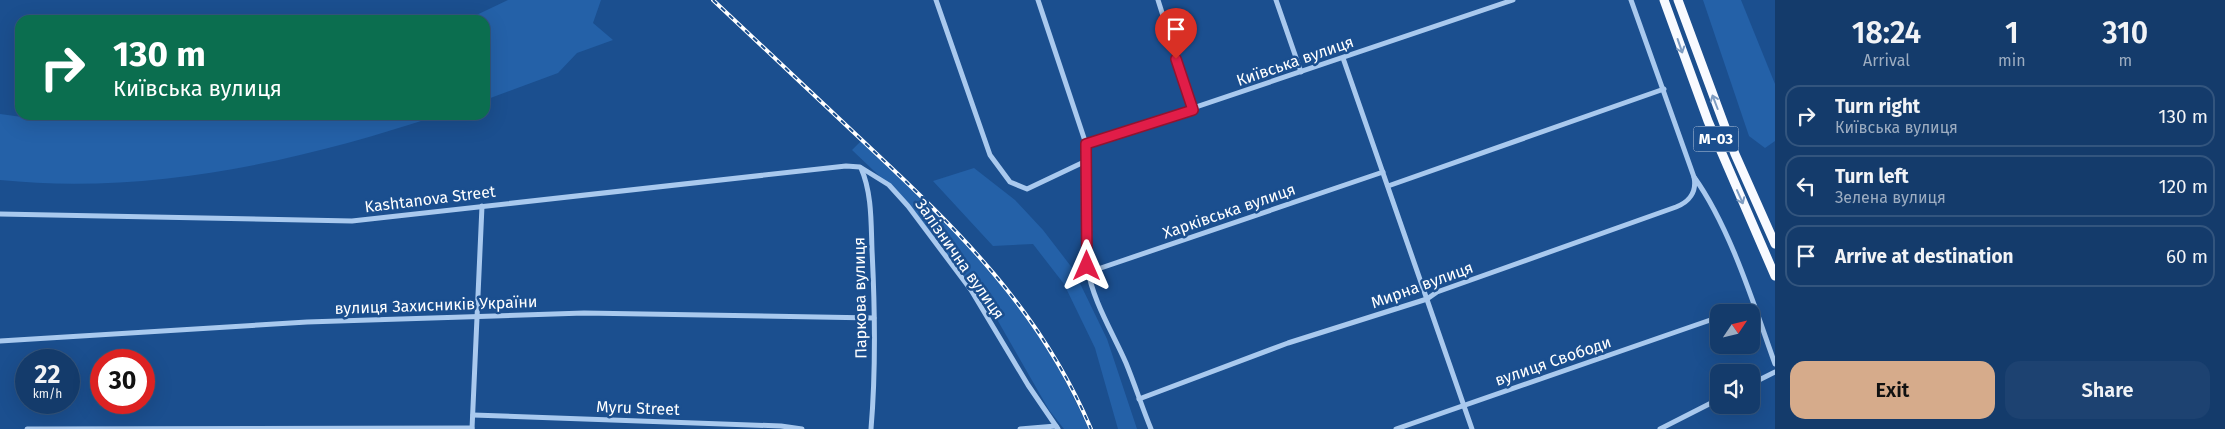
<!DOCTYPE html>
<html lang="en">
<head>
<meta charset="utf-8">
<style>
	:root { --surface:#143b6b; --page:#1d4271; --text:#f1f3f6; --muted:#9dadc1; --line:#33557e; --accent:#d6ab8b }
	body { margin:0; font-family:"Fira Sans",sans-serif; background:var(--page); color:var(--text); height:100vh; display:flex; flex-direction:column; font-size:19px; white-space:nowrap }
	* { box-sizing:border-box; margin:0 }
	p { font-size:16px; color:var(--muted) }
	.icon { flex:none; width:28px; height:28px; fill:none; stroke:currentColor; stroke-width:2; stroke-linecap:round; stroke-linejoin:round }
	.map { position:relative; flex:1; overflow:hidden }
	.panel { display:flex; flex-direction:column; background:var(--surface); width:450px }
	.panel>* { flex:none }
	.banner { position:absolute; left:15px; top:15px; width:475px; height:105px; border-radius:15px; box-shadow:0 5px 20px #0002,0 0 0 1px var(--line); background:#0b6e4f; color:#fff; overflow:hidden }
	.needle { width:32px; rotate:55deg }
	.fabs { position:absolute; left:1710px; top:304px; display:grid; gap:10px }
	.fabs a { display:grid; place-items:center; width:50px; height:50px; border-radius:10px; background:var(--surface); box-shadow:0 5px 20px #0002,0 0 0 1px var(--line); font-size:25px }
	.speed { position:absolute; left:15px; top:349px; display:flex; gap:10px; font-size:25px; font-weight:700; text-align:center }
	.speed>* { display:grid; place-content:center; width:65px; height:65px; border-radius:50%; background:var(--surface); box-shadow:0 5px 20px #0002,0 0 0 1px var(--line); line-height:1 }
	.speed small { font-size:12px; font-weight:400 }
	.speed .limit { border:8px solid #d22; background:#fff; color:#111 }
	.pin { position:absolute; display:grid; place-items:center; width:42px; height:42px; color:#fff; margin:-51px -21px; border-radius:50% 50% 50% 0; rotate:-45deg; box-shadow:0 0 5px #0007 }
	.pin .icon { rotate:45deg }
	.me { position:absolute; width:55px; margin:-28px; rotate:0deg; stroke-linejoin:round; filter:drop-shadow(0 0 4px #0008) }
	.turn { display:flex; align-items:center; gap:18px; height:105px; padding:0 15px; font-size:22px }
	.turn .icon { width:65px; height:65px; stroke-width:2.5 }
	.turn b { display:block; font-size:35px; line-height:42px }
	.eta { display:flex; justify-content:space-evenly; align-items:center; height:85px; text-align:center }
	.eta b { font-size:30px; font-weight:600; line-height:35px }
	.action { display:flex; gap:10px; margin-top:auto; padding:10px 15px }
	.action a { flex:1; height:58px; border-radius:15px; background:var(--accent); color:#111; font-size:20px; font-weight:600; line-height:58px; text-align:center }
	.action a+a { background:var(--page); color:var(--text) }
	ul { padding:0; list-style:none }
	li { display:flex; align-items:center; gap:15px; height:62px; margin:0 10px 8px; padding:0 5px; border:2px solid var(--line); border-radius:15px }
	li div { flex:1 }
	li b { display:block; font-size:19px }
	li em { font-style:normal }
	main { display:flex; flex:1; min-height:0 }
	.map>svg:first-child { display:block }
	.green { fill:#2461a8 }
	.lines { fill:none; stroke-linecap:round; stroke-linejoin:round }
	.minor { stroke:#a9c9ee; stroke-width:5 }
	.trunk { stroke:#f8faff; stroke-width:9 }
	.rail-casing { stroke:#fff; stroke-width:4 }
	.rail { stroke:#1b4f8f; stroke-width:2; stroke-dasharray:5.5; stroke-linecap:butt }
	.oneway { stroke:#7e9cc1 }
	.route-casing { stroke:#92132f; stroke-width:12 }
	.route { stroke:#e11d48; stroke-width:9 }
	.labels { text-anchor:middle; dominant-baseline:central; stroke-width:5; stroke-linejoin:round; paint-order:stroke }
	.shield { fill:#1b4f8f; stroke:#bbcadd; stroke-width:1 }
	.shield-label { font-size:15px; font-weight:bold; fill:#fff }
	.street-label { font-size:16px; fill:#fff; stroke:#1b4f8f }
</style>
</head>
<body>
<main>
<div class="map">
<svg width="1775" height="429" viewBox="0 0 1775 429">
	<rect width="100%" height="100%" fill="#1b4f8f"/>
	<g class="green">
		<path d="M508,0H601L593,23L613,40L577,53L558,73L485,100V20H466Z"/>
		<path d="M1703,0H1741L1775,84V141L1765,148L1749,136Z"/>
		<path d="M0,114L37,119L119,115H439C299,162 148,195 0,180Z"/>
		<path d="M861,141C925,202 994,263 1041,338C1059,367 1074,398 1089,429H1064L1049,410L994,314L894,190L852,150Z"/>
		<path d="M974,168L1015,200L1043,230L1073,269L1107,339L1137,429H1118L1095,348L1064,284L1033,244L993,246L933,181Z"/>
	</g>
	<g class="lines">
		<g class="minor">
			<path d="M936,0L990,155L1010,182L1027,189L1086,161"/>
			<path d="M1038,0L1086,144L1087,266C1093,302 1112,331 1126,363C1135,385 1142,407 1151,429"/>
			<path d="M1158,0L1193,110"/>
			<path d="M1276,0L1301,72"/>
			<path d="M1631,0L1694,177C1730,227 1754,305 1775,364"/>
			<path d="M1343,58L1472,429"/>
			<path d="M1086,144L1513,0"/>
			<path d="M861,168C872,193 871,223 872,250C875,309 876,370 871,429"/>
			<path d="M1388,186L1664,89"/>
			<path d="M0,214L352,221L846,166L860,167L889,185L908,206L971,290L1028,385L1058,429"/>
			<path d="M1088,264L1091,269L1095,270L1383,172"/>
			<path d="M1732,312L1754,305"/>
			<path d="M0,341L307,322L584,313L874,318"/>
			<path d="M1751,384L1775,372"/>
			<path d="M1139,399L1288,343L1427,299L1437,292L1676,207C1689,202 1697,192 1694,177"/>
			<path d="M473,415L781,426L802,429"/>
			<path d="M27,429L472,428"/>
			<path d="M472,429L482,206"/>
			<path d="M1020,429L1056,426"/>
			<path d="M1396,429L1719,317"/>
			<path d="M1660,429L1719,399"/>
		</g>
		<g class="trunk">
			<path d="M1664,0L1708,121L1775,276"/>
			<path d="M1678,0L1735,154L1775,244"/>
		</g>
		<g class="rail-casing">
			<path id="rail" d="M713,0C764,48 814,95 865,143C958,230 1040,309 1091,429"/>
		</g>
		<use href="#rail" class="rail"/>
	</g>
	<defs><path id="oneway-shaft" d="M-6 0H5M1.5-3L5.5 0L1.5 3" fill="none" stroke-width="1.6" stroke-linecap="round" stroke-linejoin="round" transform="scale(1.25)"/></defs>
	<g class="oneway">
		<use href="#oneway-shaft" transform="translate(1680 46) rotate(71)"/>
		<use href="#oneway-shaft" transform="translate(1715 102) rotate(-111)"/>
		<use href="#oneway-shaft" transform="translate(1740 197) rotate(66)"/>
	</g>
	<g class="lines">
		<g class="route-casing">
			<path id="route" d="M1087,266L1086,144L1193,110L1176,59"/>
		</g>
		<use href="#route" class="route"/>
	</g>
	<g class="labels">
		<rect class="shield" x="1693.5" y="126.5" width="45" height="25" rx="4"/>
		<g class="shield-label">
			<text x="1716" y="139">М-03</text>
		</g>
		<g class="street-label">
			<text transform="translate(1295 61) rotate(-19)">Київська вулиця</text>
			<text transform="translate(430 199) rotate(-7)">Kashtanova Street</text>
			<text transform="translate(1229 211) rotate(-19)">Харківська вулиця</text>
			<text transform="translate(960 259) rotate(55)">Залізнична вулиця</text>
			<text transform="translate(1422 285) rotate(-20)">Мирна вулиця</text>
			<text transform="translate(860 298) rotate(-91)">Паркова вулиця</text>
			<text transform="translate(436 305) rotate(-2)">вулиця Захисників України</text>
			<text transform="translate(1553 361) rotate(-19)">вулиця Свободи</text>
			<text transform="translate(638 408) rotate(2)">Myru Street</text>
		</g>
	</g>
</svg>
<div class="fabs">
<a><svg class="needle" viewBox="-14 -14 28 28"><path d="M0-13l5 13h-10z" fill="#e53935"/><path d="M0 13l5-13h-10z" fill="#9dadc1"/></svg></a>
<a><svg class="icon" aria-label="sound" viewBox="0 0 24 24"><path d="M4 9h4l5-4v14l-5-4H4zM17 9q2 3 0 6"/></svg></a>
</div>
<div class="speed"><div>22<small>km/h</small></div><div class="limit">30</div></div>
<div class="pin" style="left:1176px;top:59px;background:#d93025"><svg class="icon" aria-label="arrive" viewBox="0 0 24 24"><path d="M6 21V4h12l-3 4 3 4H6"/></svg></div>
<svg class="me" style="left:1087px;top:266px" viewBox="-20 -20 40 40"><path d="M0-17L14 15 0 8-14 15z" fill="#e11d48" stroke="#fff" stroke-width="4"/></svg>
<div class="banner">
<div class="turn"><svg class="icon" aria-label="right" viewBox="0 0 24 24"><path d="M7 20v-9h11M14 6l5 5-5 5"/></svg><div><b>130 m</b>Київська вулиця</div></div>
</div>
</div>
<section class="panel">
<div class="eta">
<div><b>18:24</b><p>Arrival</p></div>
<div><b>1</b><p>min</p></div>
<div><b>310</b><p>m</p></div>
</div>
<ul>
<li><svg class="icon" aria-label="right" viewBox="0 0 24 24"><path d="M7 20v-9h11M14 6l5 5-5 5"/></svg><div><b>Turn right</b><p>Київська вулиця</p></div><em>130 m</em></li>
<li><svg class="icon" aria-label="left" viewBox="0 0 24 24"><path d="M17 20v-9H6M10 6l-5 5 5 5"/></svg><div><b>Turn left</b><p>Зелена вулиця</p></div><em>120 m</em></li>
<li><svg class="icon" aria-label="arrive" viewBox="0 0 24 24"><path d="M6 21V4h12l-3 4 3 4H6"/></svg><div><b>Arrive at destination</b></div><em>60 m</em></li>
</ul>
<div class="action"><a>Exit</a><a>Share</a></div>
</section>
</main>
</body>
</html>
